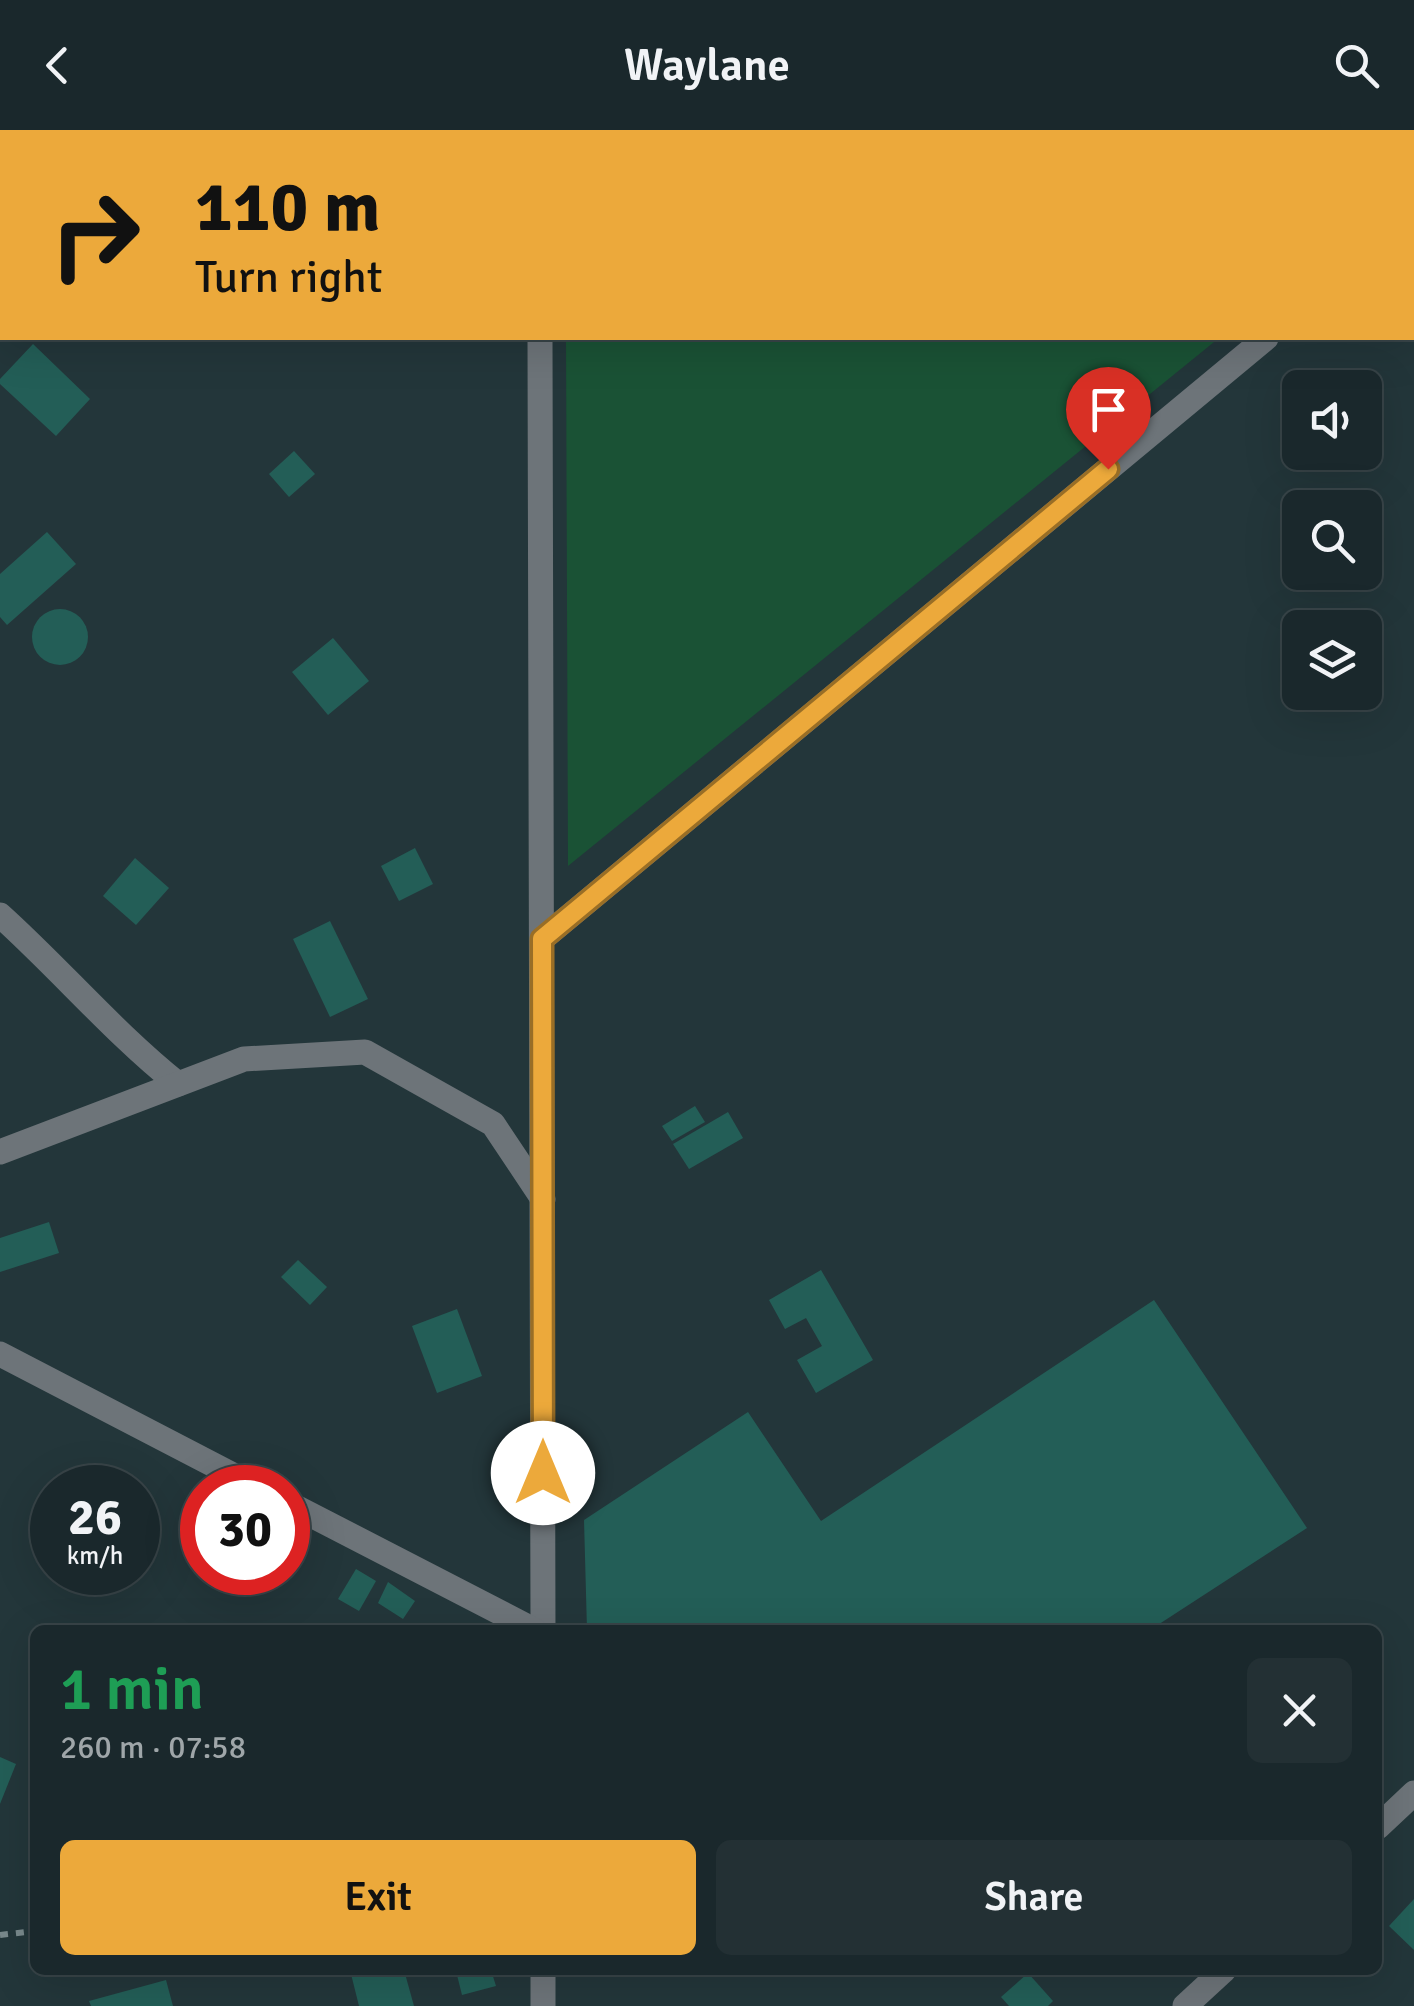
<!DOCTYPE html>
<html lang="en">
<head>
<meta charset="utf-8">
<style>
	:root { --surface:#1a282c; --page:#233034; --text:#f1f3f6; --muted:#9fa6a9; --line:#384448; --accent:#eca93b }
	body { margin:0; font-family:Signika,sans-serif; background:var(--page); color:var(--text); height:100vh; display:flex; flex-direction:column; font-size:38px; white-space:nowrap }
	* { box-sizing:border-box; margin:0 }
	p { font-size:32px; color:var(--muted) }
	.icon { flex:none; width:55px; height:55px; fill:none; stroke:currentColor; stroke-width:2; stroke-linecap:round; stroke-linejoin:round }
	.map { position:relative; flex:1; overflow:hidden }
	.panel { position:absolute; left:30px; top:1495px; width:1352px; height:350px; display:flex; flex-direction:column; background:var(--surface); border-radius:15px; box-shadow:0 10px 40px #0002,0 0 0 2px var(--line) }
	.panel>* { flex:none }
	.hud { position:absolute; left:0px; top:0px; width:1415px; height:210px; box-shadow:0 10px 40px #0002,0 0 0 2px var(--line); background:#eca93b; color:#111; overflow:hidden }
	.fabs { position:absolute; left:1282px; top:240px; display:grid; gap:20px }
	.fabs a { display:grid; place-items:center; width:100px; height:100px; border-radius:15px; background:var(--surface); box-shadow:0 10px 40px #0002,0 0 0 2px var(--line); font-size:50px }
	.speed { position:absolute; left:30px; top:1335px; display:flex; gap:20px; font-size:50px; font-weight:700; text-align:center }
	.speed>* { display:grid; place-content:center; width:130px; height:130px; border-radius:50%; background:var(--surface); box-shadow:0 10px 40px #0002,0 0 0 2px var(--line); line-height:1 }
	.speed small { font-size:25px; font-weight:400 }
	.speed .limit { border:15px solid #d22; background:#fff; color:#111 }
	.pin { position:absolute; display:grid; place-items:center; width:85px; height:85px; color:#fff; margin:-102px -42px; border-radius:50% 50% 50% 0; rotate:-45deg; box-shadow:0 0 10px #0007 }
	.pin .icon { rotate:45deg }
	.me { position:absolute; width:110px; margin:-55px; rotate:0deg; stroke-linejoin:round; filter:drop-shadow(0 0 8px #0008) }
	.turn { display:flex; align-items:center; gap:35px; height:210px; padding:0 30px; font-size:45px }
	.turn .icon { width:130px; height:130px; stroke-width:2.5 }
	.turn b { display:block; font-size:70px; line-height:85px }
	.round { display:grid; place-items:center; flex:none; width:105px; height:105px; border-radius:15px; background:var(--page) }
	.headline { display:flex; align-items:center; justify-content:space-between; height:170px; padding:0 30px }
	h1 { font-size:60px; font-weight:600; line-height:75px; color:#1e9e55 }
	.action { display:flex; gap:20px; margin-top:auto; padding:20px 30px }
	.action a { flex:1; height:115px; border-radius:15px; background:var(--accent); color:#111; font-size:40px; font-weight:600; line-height:115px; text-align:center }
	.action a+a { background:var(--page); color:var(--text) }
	header { display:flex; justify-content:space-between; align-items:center; height:130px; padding:0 30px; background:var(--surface); font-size:45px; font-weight:600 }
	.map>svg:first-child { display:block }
	.green { fill:#1a5235 }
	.building { fill:#235e57 }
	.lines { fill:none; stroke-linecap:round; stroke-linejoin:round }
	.path { stroke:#79898c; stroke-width:6; stroke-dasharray:8 8; stroke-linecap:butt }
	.street { stroke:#6d7479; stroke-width:25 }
	.route-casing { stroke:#996e26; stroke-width:25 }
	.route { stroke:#eca93b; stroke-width:18 }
</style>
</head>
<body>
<header><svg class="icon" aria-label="back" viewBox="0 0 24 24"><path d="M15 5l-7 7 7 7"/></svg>Waylane<svg class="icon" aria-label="search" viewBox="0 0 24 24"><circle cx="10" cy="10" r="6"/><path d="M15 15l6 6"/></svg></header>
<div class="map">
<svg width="1414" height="1876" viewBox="0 0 1414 1876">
	<rect width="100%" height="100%" fill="#23363a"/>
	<g class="green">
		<path d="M566,0H1414V49L1412,2Z"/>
		<path d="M566,208H1219L568,736Z"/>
	</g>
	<g class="building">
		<path d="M33,214L90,269L56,306L0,254V249Z"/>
		<path d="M294,321L315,344L289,367L269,344Z"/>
		<path d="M47,402L76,434L7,495L0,487V444Z"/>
		<circle cx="60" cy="507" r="28"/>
		<path d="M333,508L369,551L328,585L292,542Z"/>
		<path d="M415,718L433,754L399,771L381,736Z"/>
		<path d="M135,728L169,758L136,795L103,766Z"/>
		<path d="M330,791L368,869L330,887L293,809Z"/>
		<path d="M695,976L705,992L672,1011L662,996Z"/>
		<path d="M728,982L743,1008L689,1039L673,1014Z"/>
		<path d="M49,1092L59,1123L0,1142V1108Z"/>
		<path d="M298,1130L327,1157L310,1175L281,1147Z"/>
		<path d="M821,1140L873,1230L816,1263L797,1230L822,1216L806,1188L785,1199L769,1170Z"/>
		<path d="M1154,1170L1307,1398L1150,1500H587L584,1390L748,1282L821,1391Z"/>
		<path d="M457,1179L482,1246L437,1263L412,1196Z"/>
		<path d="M356,1439L376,1451L359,1481L338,1469Z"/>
		<path d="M94,1442H122L108,1459L90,1451Z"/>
		<path d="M388,1452L415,1471L403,1489L378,1473Z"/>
		<path d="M0,1627L16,1634L0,1674Z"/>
		<path d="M1414,1769V1820L1389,1796Z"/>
		<path d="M350,1840H404L414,1876H359Z"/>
		<path d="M491,1840L496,1856L462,1865L456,1841Z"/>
		<path d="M1028,1843L1053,1871L1048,1876H1009L1001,1867Z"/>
		<path d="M166,1850L173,1876H91L89,1871Z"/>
	</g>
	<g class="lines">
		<path class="path" d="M0,1805L35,1801"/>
		<g class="street">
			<path d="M539,0V2"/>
			<path d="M0,11L2,8"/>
			<path d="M1412,88L1414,87"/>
			<path d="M540,208L543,1500"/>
			<path d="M0,785C61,840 114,903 178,954"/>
			<path d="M542,809L1266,208"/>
			<path d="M0,1022L244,929L365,922L493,994L543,1069"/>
			<path d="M0,1224L258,1358"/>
			<path d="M288,1373L534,1500"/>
			<path d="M1378,1697L1414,1663"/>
			<path d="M543,1876V1840"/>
			<path d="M1185,1876L1224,1840"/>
		</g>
	</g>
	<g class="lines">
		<g class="route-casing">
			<path id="route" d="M543,1343L542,809L1108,339"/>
		</g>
		<use href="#route" class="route"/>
	</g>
</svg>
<div class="fabs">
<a><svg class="icon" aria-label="sound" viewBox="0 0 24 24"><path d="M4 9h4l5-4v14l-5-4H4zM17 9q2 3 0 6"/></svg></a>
<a><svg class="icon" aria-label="search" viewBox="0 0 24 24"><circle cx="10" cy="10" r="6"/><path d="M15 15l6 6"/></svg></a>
<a><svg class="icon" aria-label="layers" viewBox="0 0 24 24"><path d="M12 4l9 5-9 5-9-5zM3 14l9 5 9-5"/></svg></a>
</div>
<div class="speed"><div>26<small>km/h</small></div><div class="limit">30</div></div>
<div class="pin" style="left:1108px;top:339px;background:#d93025"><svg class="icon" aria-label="arrive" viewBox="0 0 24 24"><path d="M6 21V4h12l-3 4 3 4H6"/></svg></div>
<svg class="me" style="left:543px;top:1343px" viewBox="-20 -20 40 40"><circle r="19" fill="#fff"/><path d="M0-13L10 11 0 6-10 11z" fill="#eca93b"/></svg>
<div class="hud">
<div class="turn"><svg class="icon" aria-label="right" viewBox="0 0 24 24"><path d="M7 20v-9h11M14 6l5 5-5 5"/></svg><div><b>110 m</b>Turn right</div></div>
</div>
<section class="panel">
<div class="headline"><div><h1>1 min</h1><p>260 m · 07:58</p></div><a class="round"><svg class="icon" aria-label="close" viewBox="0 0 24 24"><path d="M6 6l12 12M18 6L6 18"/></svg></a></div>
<div class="action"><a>Exit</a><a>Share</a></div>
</section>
</div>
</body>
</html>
